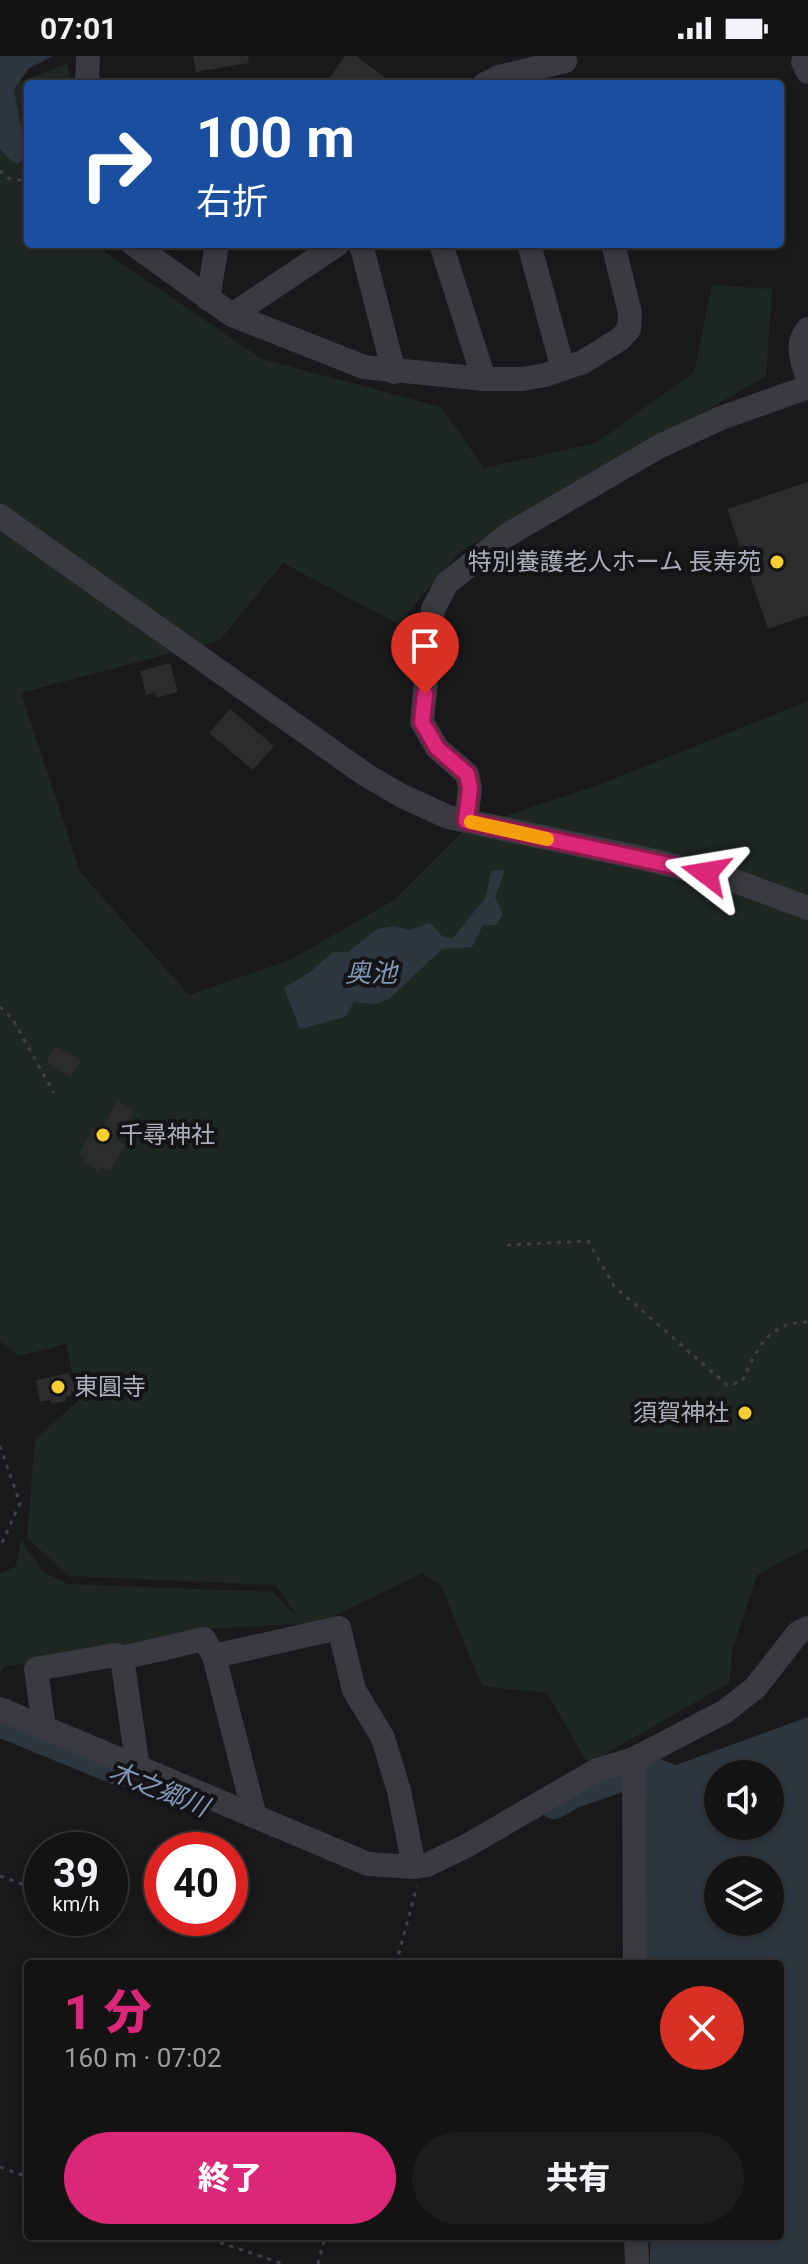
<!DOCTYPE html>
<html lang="ja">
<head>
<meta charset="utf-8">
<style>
	:root { --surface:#131314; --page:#1c1c1d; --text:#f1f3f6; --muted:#9d9ea0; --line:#323234; --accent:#db2777 }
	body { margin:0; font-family:Roboto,"Noto Sans JP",sans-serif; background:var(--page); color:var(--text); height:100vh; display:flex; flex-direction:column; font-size:30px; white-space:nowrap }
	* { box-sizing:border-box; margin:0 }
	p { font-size:26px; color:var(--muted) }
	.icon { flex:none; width:44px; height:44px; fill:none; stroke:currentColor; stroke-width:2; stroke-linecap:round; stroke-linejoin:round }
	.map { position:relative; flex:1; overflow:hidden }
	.drawer { position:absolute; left:24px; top:1904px; width:760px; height:280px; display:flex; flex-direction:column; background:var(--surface); border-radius:8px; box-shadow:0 4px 12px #0003,0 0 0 2px var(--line) }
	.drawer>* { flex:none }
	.guide { position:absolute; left:24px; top:24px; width:760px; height:168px; border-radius:8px; box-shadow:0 4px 12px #0003,0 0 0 2px var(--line); background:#1a4fa0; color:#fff; overflow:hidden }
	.buttons { position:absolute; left:704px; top:1704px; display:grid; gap:16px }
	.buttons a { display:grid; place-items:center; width:80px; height:80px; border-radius:50%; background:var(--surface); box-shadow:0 4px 12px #0003,0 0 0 2px var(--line); font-size:40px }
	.speed { position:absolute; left:24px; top:1776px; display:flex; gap:16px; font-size:40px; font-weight:700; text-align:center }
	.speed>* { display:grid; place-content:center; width:104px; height:104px; border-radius:50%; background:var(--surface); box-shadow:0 4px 12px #0003,0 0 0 2px var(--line); line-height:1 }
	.speed small { font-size:20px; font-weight:400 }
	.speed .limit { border:12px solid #d22; background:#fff; color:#111 }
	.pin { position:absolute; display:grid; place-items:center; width:68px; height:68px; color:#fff; margin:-82px -34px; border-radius:50% 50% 50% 0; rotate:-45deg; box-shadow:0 0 8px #0007 }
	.pin .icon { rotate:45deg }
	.me { position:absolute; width:88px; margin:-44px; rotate:284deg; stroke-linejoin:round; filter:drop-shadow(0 0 6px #0008) }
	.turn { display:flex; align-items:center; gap:28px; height:168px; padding:0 40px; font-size:36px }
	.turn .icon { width:104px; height:104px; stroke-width:2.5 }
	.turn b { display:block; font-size:56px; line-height:68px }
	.round { display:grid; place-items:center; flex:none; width:84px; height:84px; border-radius:42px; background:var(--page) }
	.headline { display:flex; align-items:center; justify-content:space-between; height:136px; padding:0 40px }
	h1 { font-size:48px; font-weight:800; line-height:60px; color:var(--accent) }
	.cta { display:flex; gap:16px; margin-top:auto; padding:16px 40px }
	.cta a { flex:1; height:92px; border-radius:48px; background:var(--accent); color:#fff; font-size:32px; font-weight:800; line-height:92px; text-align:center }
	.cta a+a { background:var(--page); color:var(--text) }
	.status { display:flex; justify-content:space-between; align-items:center; height:56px; padding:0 40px; background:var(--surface); direction:ltr }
	.status svg { height:22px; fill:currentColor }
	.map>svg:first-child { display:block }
	.green { fill:#1e2721 }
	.water { fill:#2e3640; fill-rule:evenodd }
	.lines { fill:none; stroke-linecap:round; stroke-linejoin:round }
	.river { stroke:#2e3640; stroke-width:28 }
	.building { fill:#2c2c2f }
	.path { stroke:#404148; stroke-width:3; stroke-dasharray:4 6; stroke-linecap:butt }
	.minor { stroke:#3a3a41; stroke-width:24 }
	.route-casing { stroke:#8e194d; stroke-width:20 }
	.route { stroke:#db2777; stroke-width:14 }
	.slow { stroke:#f59e0b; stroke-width:14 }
	.poi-dot { fill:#facf32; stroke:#141416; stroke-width:3 }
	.labels { text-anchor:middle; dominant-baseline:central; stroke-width:8; stroke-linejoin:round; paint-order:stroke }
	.poi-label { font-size:24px; fill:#abaebc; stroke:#141416; text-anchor:end }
	.water-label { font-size:26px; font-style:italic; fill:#8197b8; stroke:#141416 }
</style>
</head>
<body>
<div class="status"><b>07:01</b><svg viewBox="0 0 49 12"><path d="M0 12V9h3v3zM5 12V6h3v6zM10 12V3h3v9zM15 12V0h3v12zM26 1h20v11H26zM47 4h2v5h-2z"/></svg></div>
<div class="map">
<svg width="808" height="2208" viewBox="0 0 808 2208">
	<rect width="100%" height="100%" fill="#19191b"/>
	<path class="green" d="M67,8L71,28H28V188H104L106,197L262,303L441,351L484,412L596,387L694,316L712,229L772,233L766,320L461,495L398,568L283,507L220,584L21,637L80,816L189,939L290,904L394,844L464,774L590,732L808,645V1492L757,1519L733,1591L729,1627L588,1708L547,1637L482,1630L441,1529L422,1517L326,1564L302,1568L203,1573L125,1593L5,1610L0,1617V1518L16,1510L21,1484L43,1516L68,1528L273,1536L297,1561L276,1529L69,1520L27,1482L35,1383L78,1345L66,1288L19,1300L0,1285V33Z"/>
	<g class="water">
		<path d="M0,0H53L28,13L14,34L27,102L17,108L8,102L0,93Z"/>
		<path d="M505,814L495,841L503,859L496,869H483L472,891L442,893L389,943L375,948L354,946L345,961L300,973L284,932L310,916L333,896H348L377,873L395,870L409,874L430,867L443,881L453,882L486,841L491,815Z"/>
		<path d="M808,1661V2208H650V2180H780V1908H647L646,1720ZM718,1718H770V1770H718ZM718,1814H770V1866H718Z"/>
	</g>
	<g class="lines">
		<g class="river">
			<path d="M0,1667L122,1717"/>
			<path d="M650,1714L666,1720"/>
			<path d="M554,1749L572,1739L620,1722"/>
		</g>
	</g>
	<g class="building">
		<path d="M193,0H248L249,7L196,16Z"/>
		<path d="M345,0H356L394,28H325Z"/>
		<path d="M808,426V559L768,573L727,453Z"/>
		<path d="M170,607L178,636L156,642L155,636L146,639L140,615Z"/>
		<path d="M230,653L274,690L253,714L209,677Z"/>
		<path d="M56,990L81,1005L71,1021L46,1005Z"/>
		<path d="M118,1045L134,1055L117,1084L125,1089L110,1115L101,1110L99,1115L84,1106L86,1102L79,1098L95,1071L101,1074Z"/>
		<path d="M69,1317L71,1322L76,1321L80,1338L65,1341L66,1345L52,1348L50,1344L40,1346L36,1324Z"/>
	</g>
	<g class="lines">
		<g class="path">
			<path d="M0,115L8,122L28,126"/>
			<path d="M0,951L12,962L54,1037"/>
			<path d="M507,1189L588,1185L614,1230L727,1329L742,1326C757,1293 767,1266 808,1266"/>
			<path d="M0,1390L20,1447L0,1491"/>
			<path d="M0,1820L42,1835"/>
			<path d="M396,1908L417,1830"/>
			<path d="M0,2111L28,2121"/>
			<path d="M201,2180L283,2208"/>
			<path d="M318,2208L325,2180"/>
		</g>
		<g class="minor">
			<path d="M808,1L803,6L808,16"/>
			<path d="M87,28L88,0"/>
			<path d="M485,28L499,21L565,5"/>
			<path d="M133,188L232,259L364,311L484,323H523L545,319L583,306L620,283L629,273L630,257L613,188"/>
			<path d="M361,188L394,316"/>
			<path d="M441,188L484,323"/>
			<path d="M529,188L563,313"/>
			<path d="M208,243L217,188"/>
			<path d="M232,259L338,188"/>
			<path d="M808,273C794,289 803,306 808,324"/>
			<path d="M0,460L366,719L402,740L448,761L646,803L735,825L808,852"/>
			<path d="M466,765L470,732L467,718L437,692L422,666L433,553L447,527L509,478L660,390L721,362L808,331"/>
			<path d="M214,1600L255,1761"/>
			<path d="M0,1653L368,1808L414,1811L427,1809L468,1789L597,1714L634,1703L724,1656L755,1632L798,1577L808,1572"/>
			<path d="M44,1671L36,1613L115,1599L122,1602"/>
			<path d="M634,1703L635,1908"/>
			<path d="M138,1712L122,1602L204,1583L214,1600L339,1572L354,1634L383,1682L399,1735L414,1811"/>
			<path d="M636,2180L637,2208"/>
		</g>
	</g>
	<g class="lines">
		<g class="route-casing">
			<path id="route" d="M425,638L422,666L437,692L467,718L470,732L466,765L706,817"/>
		</g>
		<use href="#route" class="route"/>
		<path class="slow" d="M471,766L547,783"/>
	</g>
	<g class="poi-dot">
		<circle cx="777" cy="506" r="8"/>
		<circle cx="103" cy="1079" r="8"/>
		<circle cx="58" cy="1331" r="8"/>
		<circle cx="745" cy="1357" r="8"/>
	</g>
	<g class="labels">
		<g class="poi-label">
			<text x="761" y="506">特別養護老人ホーム 長寿苑</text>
			<text x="119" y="1079" text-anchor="start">千尋神社</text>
			<text x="74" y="1331" text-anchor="start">東圓寺</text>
			<text x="729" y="1357">須賀神社</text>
		</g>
		<g class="water-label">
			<text x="371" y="917">奥池</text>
			<text transform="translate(159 1733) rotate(22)">木之郷川</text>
		</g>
	</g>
</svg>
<div class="buttons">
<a><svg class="icon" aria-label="sound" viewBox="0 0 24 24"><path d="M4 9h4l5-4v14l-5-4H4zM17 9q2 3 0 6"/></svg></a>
<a><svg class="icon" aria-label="layers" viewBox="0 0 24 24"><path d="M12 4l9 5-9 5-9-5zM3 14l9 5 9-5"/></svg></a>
</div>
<div class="speed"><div>39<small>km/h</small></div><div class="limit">40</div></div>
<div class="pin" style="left:425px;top:638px;background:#d93025"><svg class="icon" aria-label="arrive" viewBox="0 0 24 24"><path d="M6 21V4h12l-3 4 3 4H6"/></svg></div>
<svg class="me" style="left:706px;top:817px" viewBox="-20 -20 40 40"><path d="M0-17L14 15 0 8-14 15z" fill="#db2777" stroke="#fff" stroke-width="4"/></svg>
<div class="guide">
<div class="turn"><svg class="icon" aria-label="right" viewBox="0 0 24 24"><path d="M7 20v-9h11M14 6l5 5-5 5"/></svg><div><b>100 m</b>右折</div></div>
</div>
<section class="drawer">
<div class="headline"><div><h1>1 分</h1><p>160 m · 07:02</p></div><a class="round" style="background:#d93025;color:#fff"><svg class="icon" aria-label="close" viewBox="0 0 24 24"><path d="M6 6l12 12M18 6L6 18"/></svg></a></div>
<div class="cta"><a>終了</a><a>共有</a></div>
</section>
</div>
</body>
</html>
